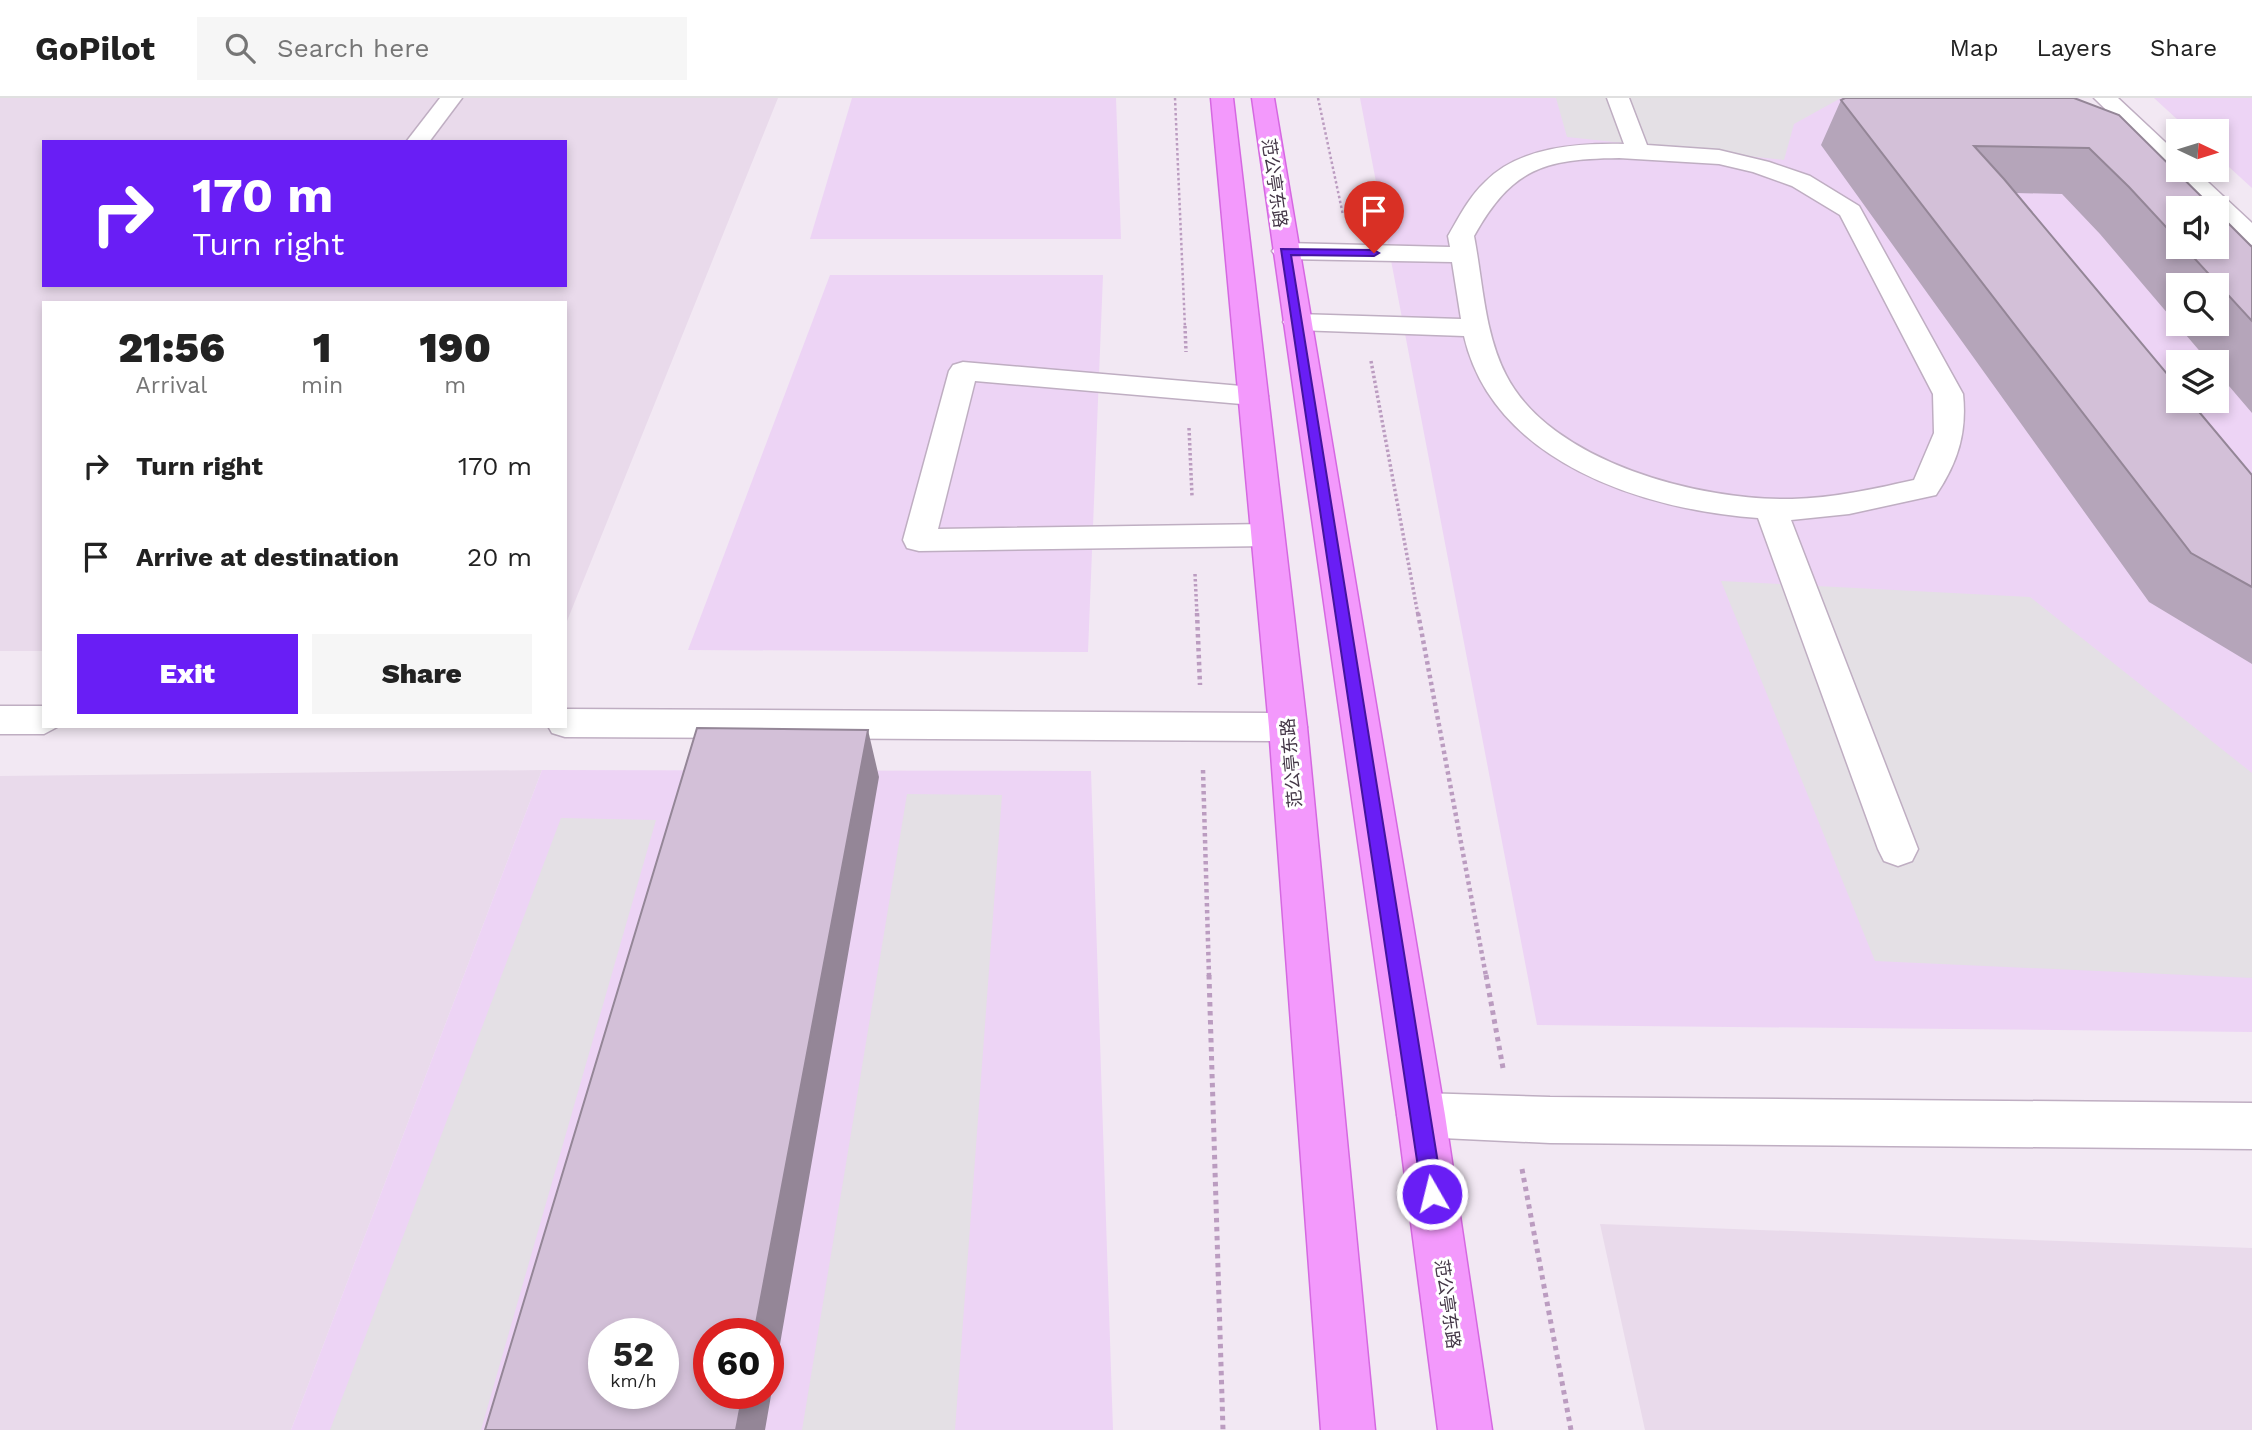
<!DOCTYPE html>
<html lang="en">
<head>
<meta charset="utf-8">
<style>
	:root { --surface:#fff; --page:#f6f6f6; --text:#222; --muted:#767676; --line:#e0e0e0; --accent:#691ef5 }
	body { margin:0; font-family:"Work Sans","Noto Sans SC",sans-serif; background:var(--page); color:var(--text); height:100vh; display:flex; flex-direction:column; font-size:26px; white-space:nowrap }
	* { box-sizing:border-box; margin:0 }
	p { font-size:23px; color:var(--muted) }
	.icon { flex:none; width:38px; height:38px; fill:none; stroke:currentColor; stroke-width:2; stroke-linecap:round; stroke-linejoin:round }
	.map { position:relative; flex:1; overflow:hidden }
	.drawer { position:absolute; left:42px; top:203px; width:525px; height:427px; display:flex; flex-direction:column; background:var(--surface); border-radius:0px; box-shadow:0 4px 10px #0003 }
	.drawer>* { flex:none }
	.banner { position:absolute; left:42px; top:42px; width:525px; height:147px; border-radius:0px; box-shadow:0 4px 10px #0003; background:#691ef5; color:#fff; overflow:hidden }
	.needle { width:46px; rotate:94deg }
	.buttons { position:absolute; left:2166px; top:21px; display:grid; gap:14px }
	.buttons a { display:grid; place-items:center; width:63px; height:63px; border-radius:0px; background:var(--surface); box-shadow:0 4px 10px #0003; font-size:35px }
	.speed { position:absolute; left:588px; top:1220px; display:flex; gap:14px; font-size:35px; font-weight:700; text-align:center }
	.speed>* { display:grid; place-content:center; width:91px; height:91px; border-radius:50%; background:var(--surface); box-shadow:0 4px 10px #0003; line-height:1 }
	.speed small { font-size:18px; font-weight:400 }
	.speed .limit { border:10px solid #d22; background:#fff; color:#111 }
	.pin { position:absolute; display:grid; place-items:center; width:60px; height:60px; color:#fff; margin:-72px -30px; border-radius:50% 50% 50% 0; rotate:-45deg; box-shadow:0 0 7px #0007 }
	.pin .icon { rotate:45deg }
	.me { position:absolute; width:77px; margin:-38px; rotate:352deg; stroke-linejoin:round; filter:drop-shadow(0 0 5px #0008) }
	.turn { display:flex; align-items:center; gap:24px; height:147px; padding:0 35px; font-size:32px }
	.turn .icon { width:91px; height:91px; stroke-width:2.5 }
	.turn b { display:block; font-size:49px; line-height:60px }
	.eta { display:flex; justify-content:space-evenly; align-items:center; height:119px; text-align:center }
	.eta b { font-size:42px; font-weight:800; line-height:49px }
	.cta { display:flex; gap:14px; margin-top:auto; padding:14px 35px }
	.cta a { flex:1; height:80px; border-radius:0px; background:var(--accent); color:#fff; font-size:28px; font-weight:800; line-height:80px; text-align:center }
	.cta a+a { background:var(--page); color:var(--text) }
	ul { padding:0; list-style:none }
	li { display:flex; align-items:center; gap:21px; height:91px; padding:0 35px }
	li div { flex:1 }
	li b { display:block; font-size:26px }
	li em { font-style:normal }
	header { display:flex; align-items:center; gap:42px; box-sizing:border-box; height:98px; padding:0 35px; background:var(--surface); border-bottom:2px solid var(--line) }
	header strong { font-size:33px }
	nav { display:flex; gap:38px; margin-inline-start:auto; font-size:24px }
	.search { width:490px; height:63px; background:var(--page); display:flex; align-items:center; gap:18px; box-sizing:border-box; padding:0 24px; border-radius:0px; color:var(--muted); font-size:26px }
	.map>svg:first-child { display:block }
	.residential { fill:#e9daeb; fill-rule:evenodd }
	.commercial { fill:#edd4f5; fill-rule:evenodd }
	.parking { fill:#e4e0e5 }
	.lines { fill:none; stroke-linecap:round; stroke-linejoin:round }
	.minor-casing { stroke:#bfaec2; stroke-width:3 }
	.major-casing { stroke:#d568e1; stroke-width:3 }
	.path-far3 { stroke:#bb9cc0; stroke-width:2.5; stroke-dasharray:2.5 2.5; stroke-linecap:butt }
	.path-far2 { stroke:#bb9cc0; stroke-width:3.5; stroke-dasharray:2.5 2.5; stroke-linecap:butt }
	.path-far1 { stroke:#bb9cc0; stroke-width:4.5; stroke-dasharray:3.5 3.5; stroke-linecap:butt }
	.path { stroke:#bb9cc0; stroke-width:5; stroke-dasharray:4.5 4.5; stroke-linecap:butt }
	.minor { fill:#fff; fill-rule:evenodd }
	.major { fill:#f399fc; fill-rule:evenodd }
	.wall { fill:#b5a5ba; fill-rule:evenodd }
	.shaded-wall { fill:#948697 }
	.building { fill:#d3c0d8; stroke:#948697; stroke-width:2; fill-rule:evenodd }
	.route { fill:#691ef5; stroke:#44149f; stroke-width:2 }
	.labels { text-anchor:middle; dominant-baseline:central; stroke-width:6; stroke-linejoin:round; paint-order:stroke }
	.street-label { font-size:18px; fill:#443747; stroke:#fff }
</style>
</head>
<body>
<header>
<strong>GoPilot</strong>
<div class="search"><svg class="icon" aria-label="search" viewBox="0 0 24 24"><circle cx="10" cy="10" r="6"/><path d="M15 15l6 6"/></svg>Search here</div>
<nav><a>Map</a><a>Layers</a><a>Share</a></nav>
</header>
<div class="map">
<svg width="2252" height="1332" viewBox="0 0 2252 1332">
	<rect width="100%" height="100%" fill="#f2e8f3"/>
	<g class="residential">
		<path d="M0,0H778L565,528V205H44V553H0ZM44,44H565V187H44Z"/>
		<path d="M542,672L291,1332H0V678Z"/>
		<path d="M1600,1126L2252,1150V1332H1645Z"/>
	</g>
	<g class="commercial">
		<path d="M852,0H1116L1121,141H810Z"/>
		<path d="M1360,0H2079L2188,110H2179V149H2217L2252,175V934L1537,927ZM2179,187H2217V226H2179ZM2179,264H2217V303H2179Z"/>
		<path d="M2154,0H2252V90L2217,58V33H2190Z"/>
		<path d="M830,177H1103L1088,554L688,552Z"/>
		<path d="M542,672L1091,673L1113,1332H291ZM604,1236H663V1295H604ZM709,1236H768V1295H709Z"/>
	</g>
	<g class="parking">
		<path d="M1556,0H1841L1794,26L1784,62L1567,39Z"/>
		<path d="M1721,483L2030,499L2252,675V880L1875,863Z"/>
		<path d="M907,696L1002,697L955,1332H802Z"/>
		<path d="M561,720L656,722L481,1332H330Z"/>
	</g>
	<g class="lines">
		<g class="minor-casing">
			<g id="minor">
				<path d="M440,0H462L429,44H406Z"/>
				<path d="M1607,0H1629L1647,47L1719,52L1769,64L1810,78L1859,108L1963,296C1967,335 1958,364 1936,397L1849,416L1791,422L1918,751L1912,763L1898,768L1884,763L1878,751L1758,420C1644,412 1493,364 1464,238L1297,232L1287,230L1283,224L1287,218L1297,216L1461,221L1452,164L1285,161L1276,158L1272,153L1276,148L1285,145L1450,149L1448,138C1459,119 1469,99 1485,84C1519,49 1578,45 1624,46ZM1619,60L1719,66L1753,74L1792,88L1840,117L1933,296L1934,335L1914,382C1874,391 1833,400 1792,401C1701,403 1551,365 1506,277C1484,234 1483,184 1474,138C1512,70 1544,61 1619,60Z"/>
				<path d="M2094,0H2118L2179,57V72H2195L2252,125V147L2243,144L2217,120V110H2207Z"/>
				<path d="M963,264L1253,289L1263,292L1268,298L1263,304L1253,307L975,283L938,431L1268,426L1280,429L1284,437L1280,445L1268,448L919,453L907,450L903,442L949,273L953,267Z"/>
				<path d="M0,608H44V628H59L44,636H0Z"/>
				<path d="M565,611L1288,615L1301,619L1307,629L1301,639L1288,643L565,639L552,635L548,628H565Z"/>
				<path d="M1421,995L1550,999L2252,1005V1051L1550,1045L1421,1039L1404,1033L1397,1017L1404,1001Z"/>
			</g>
		</g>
		<g class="major-casing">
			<g id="major">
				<path d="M1211,0H1233L1307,629L1375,1332H1321L1269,629Z"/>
				<path d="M1252,0H1274L1445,1017L1492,1332H1438L1397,1017Z"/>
			</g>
		</g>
		<g class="path-far3">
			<path d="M1175,0L1185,230"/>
			<path d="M1318,0L1343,117"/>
		</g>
		<g class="path-far2">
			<path d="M1185,228L1186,254"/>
			<path d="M1371,263L1418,517"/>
			<path d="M1189,330L1192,398"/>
			<path d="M1195,476L1197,517"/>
		</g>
		<g class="path-far1">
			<path d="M1197,515L1200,587"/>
			<path d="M1418,515L1486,878"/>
			<path d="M1203,672L1209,878"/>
		</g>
		<g class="path">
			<path d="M1209,877L1223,1332"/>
			<path d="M1486,877L1503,970"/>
			<path d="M1522,1071L1571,1332"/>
		</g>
		<use href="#minor" class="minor"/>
		<use href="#major" class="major"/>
	</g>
	<path class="wall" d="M2074,0L2179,110V149H2252V315L2217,274V264H2209L2100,136L2062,96L2016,95L2252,377V566L2149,504L1821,47L1841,2ZM2179,187H2217V226H2179Z"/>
	<path class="shaded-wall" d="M868,632L879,679L765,1332H736L743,1295H768V1236H754Z"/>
	<g class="building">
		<path d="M1845,0H2074L2119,17L2213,110H2179V143L2129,89L2089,50L1974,48L2004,81L2179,290V303H2190L2252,377V489L2191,455L1841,2Z"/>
		<path d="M2217,114L2252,149V223L2184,149H2217Z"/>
		<path d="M697,630L868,632L754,1236H709V1295H743L736,1332H485ZM604,1236H663V1295H604Z"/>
	</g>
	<path class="route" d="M1281,151L1374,152L1379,155L1374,158L1291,157L1443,1096L1440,1103L1432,1106L1425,1103L1422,1096Z"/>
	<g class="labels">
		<g class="street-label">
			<text transform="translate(1275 85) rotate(82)">范公亭东路</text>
			<text transform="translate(1291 665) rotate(-95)">范公亭东路</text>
			<text transform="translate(1448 1206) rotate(82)">范公亭东路</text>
		</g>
	</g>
</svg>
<div class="buttons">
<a><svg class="needle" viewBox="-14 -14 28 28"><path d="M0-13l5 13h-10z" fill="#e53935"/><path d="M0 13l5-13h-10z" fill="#767676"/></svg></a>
<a><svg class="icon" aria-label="sound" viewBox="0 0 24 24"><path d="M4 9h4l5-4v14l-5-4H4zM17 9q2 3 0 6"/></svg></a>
<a><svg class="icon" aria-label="search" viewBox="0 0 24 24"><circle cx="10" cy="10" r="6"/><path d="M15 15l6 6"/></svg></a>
<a><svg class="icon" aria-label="layers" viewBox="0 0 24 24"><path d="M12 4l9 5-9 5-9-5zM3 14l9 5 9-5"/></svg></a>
</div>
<div class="speed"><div>52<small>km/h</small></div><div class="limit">60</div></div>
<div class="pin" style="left:1374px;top:155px;background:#d93025"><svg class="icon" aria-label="arrive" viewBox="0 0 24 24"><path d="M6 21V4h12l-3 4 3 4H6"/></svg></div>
<svg class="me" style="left:1432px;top:1096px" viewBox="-20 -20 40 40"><circle r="17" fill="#691ef5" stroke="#fff" stroke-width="3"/><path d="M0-11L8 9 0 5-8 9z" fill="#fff"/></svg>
<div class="banner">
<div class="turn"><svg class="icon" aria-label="right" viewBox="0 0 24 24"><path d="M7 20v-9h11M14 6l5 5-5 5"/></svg><div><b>170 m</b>Turn right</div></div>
</div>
<section class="drawer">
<div class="eta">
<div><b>21:56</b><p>Arrival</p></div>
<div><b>1</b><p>min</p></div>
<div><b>190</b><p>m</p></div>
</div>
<ul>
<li><svg class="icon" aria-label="right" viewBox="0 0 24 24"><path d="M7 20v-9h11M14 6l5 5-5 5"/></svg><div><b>Turn right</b></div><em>170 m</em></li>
<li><svg class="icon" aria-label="arrive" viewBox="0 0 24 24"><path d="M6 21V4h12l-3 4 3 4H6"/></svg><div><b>Arrive at destination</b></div><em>20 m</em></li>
</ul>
<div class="cta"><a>Exit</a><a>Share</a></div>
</section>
</div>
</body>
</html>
